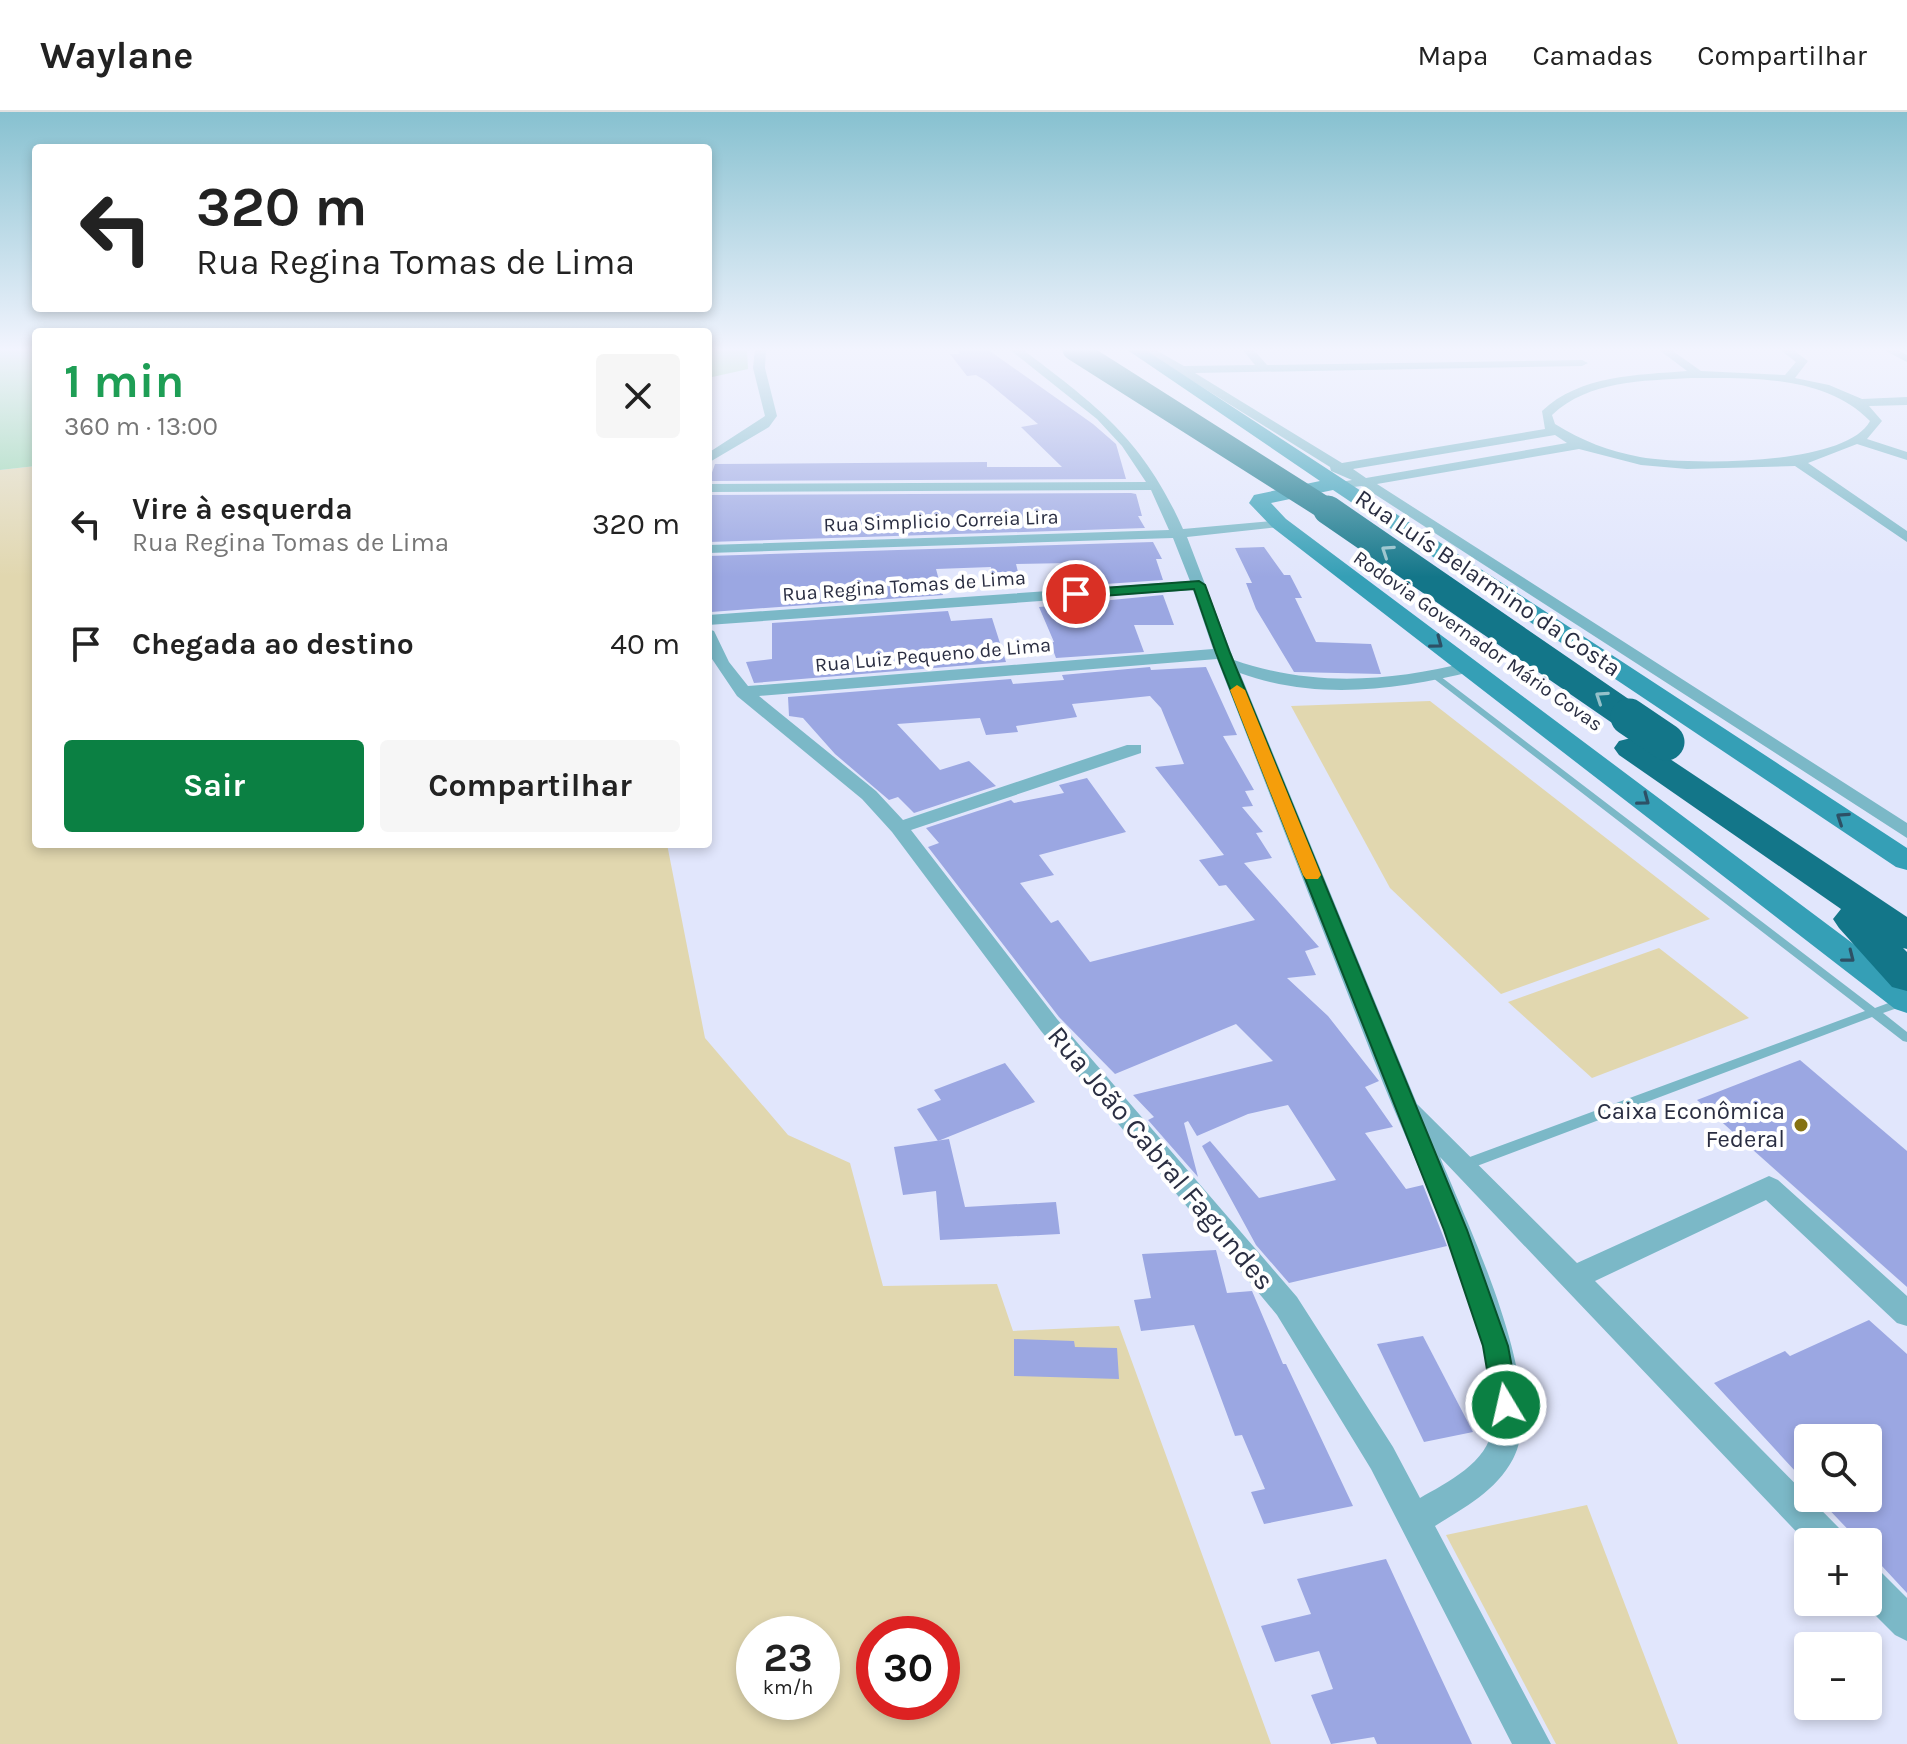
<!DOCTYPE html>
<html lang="pt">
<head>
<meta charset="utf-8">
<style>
	:root { --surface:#fff; --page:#f6f6f6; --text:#222; --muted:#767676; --line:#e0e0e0; --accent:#0b8043 }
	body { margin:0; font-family:Karla,sans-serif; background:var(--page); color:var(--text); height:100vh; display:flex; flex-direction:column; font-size:30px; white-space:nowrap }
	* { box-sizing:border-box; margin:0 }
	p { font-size:26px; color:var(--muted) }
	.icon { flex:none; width:44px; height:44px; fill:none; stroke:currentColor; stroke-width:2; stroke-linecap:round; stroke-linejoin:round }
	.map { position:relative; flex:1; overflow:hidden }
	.panel { position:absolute; left:32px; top:216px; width:680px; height:520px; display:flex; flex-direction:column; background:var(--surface); border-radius:8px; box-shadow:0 4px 12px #0003 }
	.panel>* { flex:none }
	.hud { position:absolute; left:32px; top:32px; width:680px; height:168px; border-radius:8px; box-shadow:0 4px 12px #0003; background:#fff; color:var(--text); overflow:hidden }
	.tools { position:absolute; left:1794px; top:1312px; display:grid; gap:16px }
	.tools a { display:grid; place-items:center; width:88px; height:88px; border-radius:8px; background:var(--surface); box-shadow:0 4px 12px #0003; font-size:40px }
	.speed { position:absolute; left:736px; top:1504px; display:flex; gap:16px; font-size:40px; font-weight:700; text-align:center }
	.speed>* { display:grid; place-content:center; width:104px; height:104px; border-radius:50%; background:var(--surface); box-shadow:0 4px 12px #0003; line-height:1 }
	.speed small { font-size:20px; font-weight:400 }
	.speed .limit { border:12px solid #d22; background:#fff; color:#111 }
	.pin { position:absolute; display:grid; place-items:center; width:68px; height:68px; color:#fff; margin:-34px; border:4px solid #fff; border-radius:50%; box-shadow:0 2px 8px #0007 }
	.me { position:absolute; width:88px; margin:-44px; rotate:351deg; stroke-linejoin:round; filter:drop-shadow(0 0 6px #0008) }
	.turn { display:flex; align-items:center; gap:28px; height:168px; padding:0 32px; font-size:36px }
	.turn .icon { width:104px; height:104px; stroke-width:2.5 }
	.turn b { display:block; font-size:56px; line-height:68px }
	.round { display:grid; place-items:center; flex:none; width:84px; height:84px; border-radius:8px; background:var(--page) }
	.summary { display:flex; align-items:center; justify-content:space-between; height:136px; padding:0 32px }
	h1 { font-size:48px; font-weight:700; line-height:60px; color:#1e9e55 }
	.cta { display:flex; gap:16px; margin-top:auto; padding:16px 32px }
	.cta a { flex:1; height:92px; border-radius:8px; background:var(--accent); color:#fff; font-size:32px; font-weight:700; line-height:92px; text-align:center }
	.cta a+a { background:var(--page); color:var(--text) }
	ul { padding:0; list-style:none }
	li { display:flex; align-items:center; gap:24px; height:120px; padding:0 32px }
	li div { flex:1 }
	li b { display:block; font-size:30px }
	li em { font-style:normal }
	header { display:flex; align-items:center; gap:48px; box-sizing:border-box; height:112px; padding:0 40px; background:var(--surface); border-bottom:2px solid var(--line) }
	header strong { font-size:38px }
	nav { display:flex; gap:44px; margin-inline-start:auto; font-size:28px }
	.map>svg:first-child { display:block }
	.green { fill:#e1d7af; fill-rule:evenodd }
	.water { fill:#96d5ac }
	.building { fill:#9ba7e2 }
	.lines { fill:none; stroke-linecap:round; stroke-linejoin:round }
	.lane { fill:#7bb8c7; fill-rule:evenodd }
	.street { fill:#7bb8c7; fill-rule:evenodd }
	.secondary { fill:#359fb6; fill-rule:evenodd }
	.highway { fill:#137689; fill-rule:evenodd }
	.highway-bridge-far2 { stroke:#137689; stroke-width:23 }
	.highway-bridge-far1 { stroke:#137689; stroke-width:29 }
	.highway-bridge { stroke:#137689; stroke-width:37 }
	.oneway { stroke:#95c1ca }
	.oneway2 { stroke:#2d5065 }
	.route { fill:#0b8043; stroke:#07532c; stroke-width:2 }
	.slow { fill:#f59e0b }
	.poi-dot { fill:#867213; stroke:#fff; stroke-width:3 }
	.labels { text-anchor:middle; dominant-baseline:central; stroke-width:8; stroke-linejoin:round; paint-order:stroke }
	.far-street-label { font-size:20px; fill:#2a2e42; stroke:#fff }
	.street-label { font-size:24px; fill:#2a2e42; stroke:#fff }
	.poi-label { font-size:24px; fill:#2a2e42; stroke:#fff; text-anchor:end }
	.near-street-label { font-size:28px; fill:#2a2e42; stroke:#fff }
</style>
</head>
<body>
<header>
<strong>Waylane</strong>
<nav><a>Mapa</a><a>Camadas</a><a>Compartilhar</a></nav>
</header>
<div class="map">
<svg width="1907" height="1632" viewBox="0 0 1907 1632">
	<rect width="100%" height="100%" fill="#e1e6fc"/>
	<g class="green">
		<path d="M36,354V732H667L705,926L788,1023L850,1051L883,1174L997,1172L1013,1219L1119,1214L1271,1632H0V358ZM754,1522H822V1590H754ZM874,1522H942V1590H874Z"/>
		<path d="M1430,589L1710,807L1501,882L1390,776L1291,594Z"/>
		<path d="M1659,836L1749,906L1592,966L1508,890Z"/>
		<path d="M1587,1393L1678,1632H1556L1446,1423Z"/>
	</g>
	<g class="water">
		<path d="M0,237H36V354L0,358Z"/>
		<path d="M708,237H747L748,257L708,266Z"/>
	</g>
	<g class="building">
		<path d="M957,237H987L1093,312L1116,332L1126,367L709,369L715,352L987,350V355H1062L1021,315L1038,312L986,269L976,263L967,264L950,242H960Z"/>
		<path d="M1131,381L1136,382L1142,404H1138L1145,416L708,430V383Z"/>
		<path d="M1153,430L1162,447H1156L1163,468L1077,474L1070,451L1016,452L1018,460L992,461L991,455L936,457L943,483L711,500L708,494V444Z"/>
		<path d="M1264,435L1284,463H1290L1302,486H1295L1316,530L1371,532L1381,562L1294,560L1256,497L1246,471H1252L1235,436Z"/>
		<path d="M1163,483L1174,513H1134L1144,540L1056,546L1050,530H1054L1039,495Z"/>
		<path d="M948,499L951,509L992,506L1006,550L754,571L746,550L772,547V511Z"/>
		<path d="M1150,555L1151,558L1206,555L1237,623L1223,624L1254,678L1245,679L1253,694L1242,695L1263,720L1256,721L1272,746L1244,751L1319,835L1305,839L1316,863L1287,866L1328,904L1379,969L1365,975L1393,1015L1365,1021L1406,1077L1423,1073L1447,1134L1289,1171L1256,1133L1202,1034L1210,1029L1259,1086L1336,1068L1288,993L1248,1002L1197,1024L1188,1009L1184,1011L1198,1065L1148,1008L1154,1005L1133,983L1273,949L1236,912L1115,962L1059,905L928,735L939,731L926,716L1011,688L1014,691L1064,681L1059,673L1087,666L1126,720L1039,743L1054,763L1020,771L1051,811L1058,808L1090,850L1255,808L1226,773L1219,774L1199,748L1224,743L1155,655L1184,652L1161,596L1150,584L1072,592L1077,605L1016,614L1018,620L986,623L980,606L897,612L940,658L969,649L996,674L914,701L898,685L889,688L835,642L803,606L789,604L788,585L1011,567L1013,572L1064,568L1062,563Z"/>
		<path d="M1800,948L1907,1039V1175L1697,988Z"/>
		<path d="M1005,951L1035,990L938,1029L917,997L941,988L934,978Z"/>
		<path d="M949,1027L965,1095L1056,1090L1060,1122L940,1128L936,1079L903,1083L894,1035Z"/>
		<path d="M1216,1138L1227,1181L1252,1179L1283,1252H1286L1353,1394L1264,1412L1251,1380L1265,1377L1242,1323L1235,1324L1194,1213L1141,1219L1134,1188L1151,1186L1142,1142Z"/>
		<path d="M1869,1208L1907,1242V1481L1868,1439V1430H1860L1818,1386H1868V1326H1808V1373L1714,1271L1785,1239L1790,1244Z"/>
		<path d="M1423,1224L1473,1320L1424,1330L1377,1232Z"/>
		<path d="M1014,1227L1074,1229L1075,1235L1117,1236L1119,1267L1014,1264Z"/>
		<path d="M1386,1447L1434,1551L1472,1632H1377L1374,1625L1331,1632L1311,1583L1333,1577L1319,1539L1275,1550L1261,1514L1311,1502L1297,1467Z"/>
	</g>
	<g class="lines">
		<path class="lane" d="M1436,561L1875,896L1902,886L1906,887V893L1883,901L1907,920V930L1903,929L1872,905L1469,1057L1464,1058L1459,1057L1457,1053L1459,1049L1865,899L1433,566V562Z"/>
		<g class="street">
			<path d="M755,237H766L765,256L777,304L769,315L708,351V341L765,304L753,256Z"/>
			<path d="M1009,237H1022C1097,294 1143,327 1183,417L1284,408L1286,411L1279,415L1187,425L1234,548C1312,575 1389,570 1468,550L1477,555L1474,559C1397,578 1317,589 1240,561L1417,992L1577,1151L1769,1064L1778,1068L1907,1184V1214L1897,1211L1766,1088L1595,1169L1841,1418L1846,1430L1808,1432L1440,1045C1468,1114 1549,1280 1513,1347C1496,1379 1465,1395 1435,1414L1551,1632H1512L1371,1357L1277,1203L1041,919L892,720L862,687L737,584L708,541V517L714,519L729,550L748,574L1213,537L1193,478L708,513V503L1190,469L1173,426L708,441V433L1169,418L1151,378L708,380V372L1146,370L1122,334L1097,307ZM1217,547C1272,688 1327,830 1383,971C1417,1054 1501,1231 1492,1316C1489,1350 1446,1371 1420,1386L1393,1335L1297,1185L1057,907L911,718L1141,641V633H1127L903,708L876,679L759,584Z"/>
			<path d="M1141,237H1154L1184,254L1255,253L1242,237H1253L1267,253L1582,248L1588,251L1582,254L1195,261L1342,351L1545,317L1542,299C1580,263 1637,263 1687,259L1658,237H1670L1701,259L1785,263L1796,250L1779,237H1792L1808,249L1795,266L1829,273L1862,287L1907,285V293L1869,294L1882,309L1867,327L1907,340V348L1857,332L1808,351L1907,419V430L1795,354L1687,357L1641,353L1579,337L1377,372L1907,711V726L1362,374L1336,377V371L1352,368L1331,359L1330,355ZM1691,266C1751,266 1825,263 1870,309C1846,355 1685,353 1640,345C1609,339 1582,329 1555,312L1552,303C1589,268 1643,269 1691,266ZM1555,323L1567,331L1366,366L1353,357Z"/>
			<path d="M1882,237H1896L1907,243V250Z"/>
			<path d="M1868,1454L1880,1459L1907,1486V1529L1895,1523L1862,1490H1868Z"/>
		</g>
		<path class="secondary" d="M1126,237H1144L1907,736V758L1896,755L1333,378L1271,391L1286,407L1907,872V901L1895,897L1272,415L1249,391L1254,383L1320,369Z"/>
		<path class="highway" d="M1631,626L1643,629L1907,805V837L1903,836L1907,840V879L1892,875L1839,816L1833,807L1841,797L1619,643L1614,636L1619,629Z"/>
		<path class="highway-bridge-far2" d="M1074,237L1331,400"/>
		<path class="highway-bridge-far1" d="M1328,398L1632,607"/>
		<path class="highway-bridge" d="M1629,605L1666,630"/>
	</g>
	<defs><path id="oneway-chevron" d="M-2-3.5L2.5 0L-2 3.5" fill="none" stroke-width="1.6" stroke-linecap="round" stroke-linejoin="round" transform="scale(2)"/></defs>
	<g class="oneway">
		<use href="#oneway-chevron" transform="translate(1387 439) rotate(-146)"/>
		<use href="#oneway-chevron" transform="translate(1601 585) rotate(-146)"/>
	</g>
	<g class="oneway2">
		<use href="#oneway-chevron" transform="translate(1437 531) rotate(37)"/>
		<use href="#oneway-chevron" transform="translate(1644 688) rotate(37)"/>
		<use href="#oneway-chevron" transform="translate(1842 706) rotate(-146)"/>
		<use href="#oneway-chevron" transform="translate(1849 845) rotate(38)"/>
	</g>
	<linearGradient id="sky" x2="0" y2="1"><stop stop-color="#87c1d0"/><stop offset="0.51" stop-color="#f2f4fe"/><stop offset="1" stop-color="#f2f4fe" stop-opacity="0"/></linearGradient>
	<rect width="1907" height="465" fill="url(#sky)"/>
	<path class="route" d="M1199,469L1205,473L1230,541L1467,1118L1508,1234L1519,1293L1515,1301L1506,1304L1497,1301L1493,1293L1483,1234L1444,1118L1216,541L1194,477L1076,486L1070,482L1076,478Z"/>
	<path class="slow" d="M1237,573L1245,578L1321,763L1318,767H1306L1303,763L1230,578Z"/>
	<circle class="poi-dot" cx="1801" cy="1013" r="8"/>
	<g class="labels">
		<g class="far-street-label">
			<text transform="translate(941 409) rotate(-2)">Rua Simplicio Correia Lira</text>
			<text transform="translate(904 474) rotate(-4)">Rua Regina Tomas de Lima</text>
			<text transform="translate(1478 529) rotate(35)">Rodovia Governador Mário Covas</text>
			<text transform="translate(933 543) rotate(-5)">Rua Luiz Pequeno de Lima</text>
		</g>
		<g class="street-label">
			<text transform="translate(1488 471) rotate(34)">Rua Luís Belarmino da Costa</text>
		</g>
		<g class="poi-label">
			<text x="1785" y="999">Caixa Econômica<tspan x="1785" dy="28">Federal</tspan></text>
		</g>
		<g class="near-street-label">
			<text transform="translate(1161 1046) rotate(50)">Rua João Cabral Fagundes</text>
		</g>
	</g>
</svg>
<div class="tools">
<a><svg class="icon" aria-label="search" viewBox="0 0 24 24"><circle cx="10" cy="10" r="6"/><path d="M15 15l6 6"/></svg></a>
<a>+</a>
<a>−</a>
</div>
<div class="speed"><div>23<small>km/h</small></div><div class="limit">30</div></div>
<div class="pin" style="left:1076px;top:482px;background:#d93025"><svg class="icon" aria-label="arrive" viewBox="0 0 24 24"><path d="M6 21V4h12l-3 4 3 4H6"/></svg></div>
<svg class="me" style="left:1506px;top:1293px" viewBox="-20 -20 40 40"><circle r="17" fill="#0b8043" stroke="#fff" stroke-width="3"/><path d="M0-11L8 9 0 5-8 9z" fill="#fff"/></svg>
<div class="hud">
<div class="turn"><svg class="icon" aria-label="left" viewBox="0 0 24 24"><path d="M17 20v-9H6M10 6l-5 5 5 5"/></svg><div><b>320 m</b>Rua Regina Tomas de Lima</div></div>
</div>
<section class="panel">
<div class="summary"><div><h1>1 min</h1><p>360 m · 13:00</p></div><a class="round"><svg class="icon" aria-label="close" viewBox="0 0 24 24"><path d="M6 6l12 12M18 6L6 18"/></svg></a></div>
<ul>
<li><svg class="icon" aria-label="left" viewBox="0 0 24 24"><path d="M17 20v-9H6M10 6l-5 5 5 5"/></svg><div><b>Vire à esquerda</b><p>Rua Regina Tomas de Lima</p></div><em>320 m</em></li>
<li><svg class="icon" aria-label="arrive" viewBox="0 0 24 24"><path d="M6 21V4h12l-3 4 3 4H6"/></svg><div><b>Chegada ao destino</b></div><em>40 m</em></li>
</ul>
<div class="cta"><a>Sair</a><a>Compartilhar</a></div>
</section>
</div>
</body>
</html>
